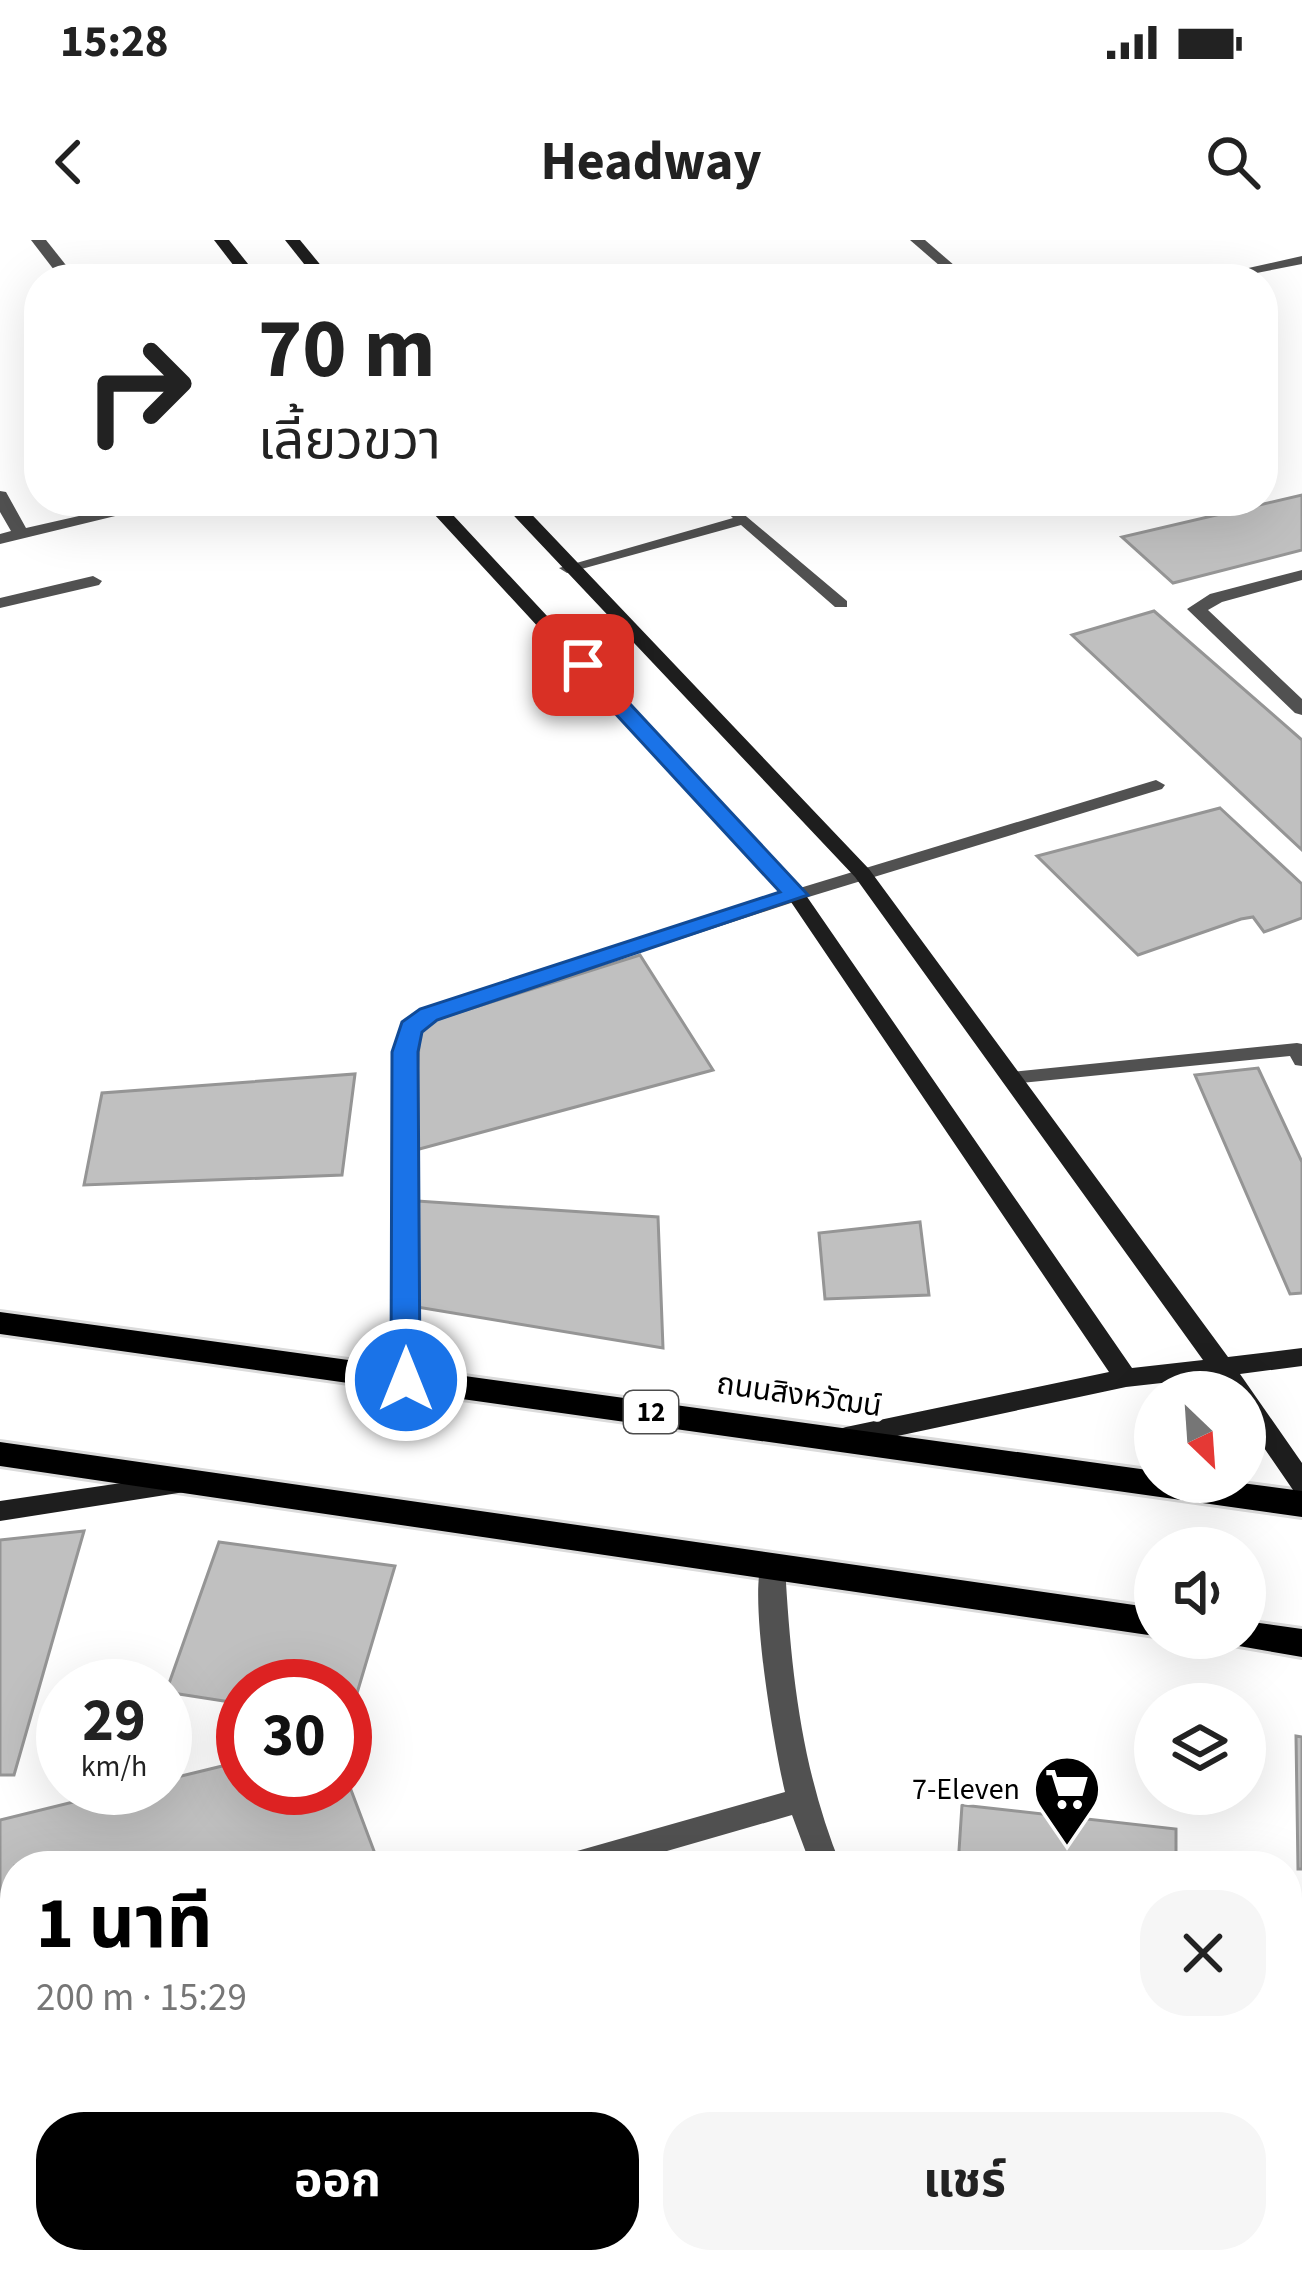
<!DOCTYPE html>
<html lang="th">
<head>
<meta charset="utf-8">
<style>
	:root { --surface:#fff; --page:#f6f6f6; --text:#222; --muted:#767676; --accent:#000 }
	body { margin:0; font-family:"Source Sans 3","Noto Sans Thai",sans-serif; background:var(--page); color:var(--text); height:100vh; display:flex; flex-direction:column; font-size:45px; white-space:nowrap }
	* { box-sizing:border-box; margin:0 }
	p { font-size:39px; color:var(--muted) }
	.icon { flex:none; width:66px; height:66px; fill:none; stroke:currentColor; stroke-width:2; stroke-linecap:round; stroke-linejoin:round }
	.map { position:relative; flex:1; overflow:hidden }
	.side { position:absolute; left:0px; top:1611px; width:1302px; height:423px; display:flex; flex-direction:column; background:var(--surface); border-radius:48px 48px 0 0; box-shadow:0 12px 48px #0002 }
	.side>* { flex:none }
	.top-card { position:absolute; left:24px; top:24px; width:1254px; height:252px; border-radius:48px; box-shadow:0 12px 48px #0002; background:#fff; color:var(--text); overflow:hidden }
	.needle { width:78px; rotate:155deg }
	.fabs { position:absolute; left:1134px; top:1131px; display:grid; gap:24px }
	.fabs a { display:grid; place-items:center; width:132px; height:132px; border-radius:50%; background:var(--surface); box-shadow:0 12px 48px #0002; font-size:60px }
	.speed { position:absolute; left:36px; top:1419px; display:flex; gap:24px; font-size:60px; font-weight:700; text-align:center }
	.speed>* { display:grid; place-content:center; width:156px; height:156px; border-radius:50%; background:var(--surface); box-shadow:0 12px 48px #0002; line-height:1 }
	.speed small { font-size:30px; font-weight:400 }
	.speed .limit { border:18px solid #d22; background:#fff; color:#111 }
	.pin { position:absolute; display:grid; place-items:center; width:102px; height:102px; color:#fff; margin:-51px; border-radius:24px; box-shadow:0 6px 18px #0006 }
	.me { position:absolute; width:132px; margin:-66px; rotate:0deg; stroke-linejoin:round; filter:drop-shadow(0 0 9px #0008) }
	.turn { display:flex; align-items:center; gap:42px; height:252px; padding:0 36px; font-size:54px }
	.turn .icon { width:156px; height:156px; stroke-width:2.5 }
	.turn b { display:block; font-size:84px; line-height:102px }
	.round { display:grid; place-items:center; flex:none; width:126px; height:126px; border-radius:48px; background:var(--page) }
	.summary { display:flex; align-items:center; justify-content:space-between; height:204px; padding:0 36px }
	h1 { font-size:72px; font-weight:700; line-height:90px; color:var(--accent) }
	.primary-button { display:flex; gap:24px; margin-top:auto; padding:24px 36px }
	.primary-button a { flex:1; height:138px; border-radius:48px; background:var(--accent); color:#fff; font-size:48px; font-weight:700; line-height:138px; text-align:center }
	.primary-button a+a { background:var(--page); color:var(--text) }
	.status { display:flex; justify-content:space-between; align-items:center; height:84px; padding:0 60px; background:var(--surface); direction:ltr }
	.status svg { height:33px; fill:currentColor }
	header { display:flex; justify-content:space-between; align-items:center; height:156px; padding:0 36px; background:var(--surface); font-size:54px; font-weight:700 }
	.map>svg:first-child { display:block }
	.building { fill:#c0c0c0; stroke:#959595; stroke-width:3 }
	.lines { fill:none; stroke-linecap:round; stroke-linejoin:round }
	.primary-casing { stroke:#dbdbdb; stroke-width:6 }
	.lane { fill:#515151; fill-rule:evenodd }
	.street { fill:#515151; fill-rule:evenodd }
	.secondary { fill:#1e1e1e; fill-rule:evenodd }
	.primary { fill:#000; fill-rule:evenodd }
	.route { fill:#1a73e8; stroke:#114b97; stroke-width:3 }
	.labels { text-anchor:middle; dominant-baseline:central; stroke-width:12; stroke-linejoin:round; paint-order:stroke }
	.shield { fill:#fff; stroke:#4c4c4c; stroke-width:3 }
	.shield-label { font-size:27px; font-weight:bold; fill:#000 }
	.street-label { font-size:30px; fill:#000; stroke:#fff }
	.poi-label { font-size:30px; fill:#000; stroke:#fff; text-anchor:end }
</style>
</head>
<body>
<div class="status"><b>15:28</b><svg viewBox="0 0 49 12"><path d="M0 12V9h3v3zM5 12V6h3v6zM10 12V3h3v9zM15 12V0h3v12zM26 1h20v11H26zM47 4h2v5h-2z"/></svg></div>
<header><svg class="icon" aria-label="back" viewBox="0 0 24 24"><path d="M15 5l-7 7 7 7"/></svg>Headway<svg class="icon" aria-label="search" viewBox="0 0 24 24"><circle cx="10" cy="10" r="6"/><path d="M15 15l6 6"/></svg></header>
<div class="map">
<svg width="1302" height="2033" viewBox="0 0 1302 2033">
	<rect width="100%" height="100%" fill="#fff"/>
	<g class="building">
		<path d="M1302,255V310L1173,343L1122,297Z"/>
		<path d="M1154,371L1302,500V610L1072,395Z"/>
		<path d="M1220,568L1302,644V678L1264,692L1253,677L1241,679L1138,715L1037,616Z"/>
		<path d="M640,715L713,830L412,911L420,790L428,782Z"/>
		<path d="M1258,828L1302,922V1053L1290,1054L1195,835Z"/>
		<path d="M355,834L342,935L84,945L102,853Z"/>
		<path d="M417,961L658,977L663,1108L417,1067Z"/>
		<path d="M920,982L929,1055L825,1059L819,993Z"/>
		<path d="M84,1291L14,1535H0V1300Z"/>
		<path d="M219,1302L395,1326L349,1480L345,1479V1446H243V1464L166,1452Z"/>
		<path d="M1296,1496L1302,1497V1629H1298Z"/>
		<path d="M243,1521V1548H345V1534L377,1619L354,1626H15V1726L0,1730V1580L130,1548H165V1540Z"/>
		<path d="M962,1565L1176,1589V1626H958Z"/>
		<path d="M15,1868V1983L0,1988V1873Z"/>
		<path d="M136,2019H274L279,2033H140Z"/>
		<path d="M317,2019H386L344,2033H321Z"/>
		<path d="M721,2019H859L865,2033H727Z"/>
		<path d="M1043,2019H1231L1238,2033H1049Z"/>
	</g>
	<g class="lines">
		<g class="primary-casing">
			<g id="primary">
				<path d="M0,1072L1155,1231V1242H1234L1302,1251V1277L0,1094Z"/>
				<path d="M0,1202L1155,1368V1396L0,1226Z"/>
				<path d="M1245,1381L1302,1389V1417L1233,1405L1229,1398H1245Z"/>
			</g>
		</g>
		<g class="lane">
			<path d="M910,0H925L970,39H955Z"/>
			<path d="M1302,16V24L1226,39H1199Z"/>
			<path d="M728,261L847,361V367H835L741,285L567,333L559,328L733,278L720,266Z"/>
			<path d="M1156,540L1165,545L1162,549L802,659H790L787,655L790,651Z"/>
			<path d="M1297,803L1302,804V826L1295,825L1290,816L1011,844L1001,838L1011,832Z"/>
		</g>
		<g class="street">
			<path d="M31,0H46L77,39H61Z"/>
			<path d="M0,251L6,252L26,288L145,261H177L0,304V294L11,291L0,272Z"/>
			<path d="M1302,330V340L1222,362L1208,370L1302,459V475L1295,473L1187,369L1210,354Z"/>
			<path d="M93,336L102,341L99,345L0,368V358Z"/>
			<path d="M796,649L803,651L806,655L803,659L437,779L420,791L416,811L419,1140L415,1147H397L393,1140L394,811L402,783L421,769Z"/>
			<path d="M772,1315L781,1319L785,1326C791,1431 801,1528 841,1626H811L792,1575L615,1626H555L560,1617L570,1613L785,1552C775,1511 747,1352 763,1319Z"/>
			<path d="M15,1770V1798L0,1802V1774Z"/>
			<path d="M593,2019H652L647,2030L640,2033H581L586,2022Z"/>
			<path d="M981,2019H1015L1021,2033H987Z"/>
		</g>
		<g class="secondary">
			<path d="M214,0H229L260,39H244Z"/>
			<path d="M285,0H300L332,39H316Z"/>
			<path d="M422,261H440L803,651L1132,1128L1203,1120L855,637L500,261H519L869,629L1228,1117L1302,1108V1126L1240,1134L1302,1223V1253L1293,1250L1245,1180V1152H1226L1215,1137L1126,1147L846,1207L837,1204L833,1197L837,1190L846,1187L1109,1132L789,659Z"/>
			<path d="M182,1234L191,1237L195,1244L191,1251L0,1281V1261Z"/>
		</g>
		<use href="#primary" class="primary"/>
	</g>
	<path class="route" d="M575,421H590L808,655L437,780L422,792L418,812L420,1140L406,1150L391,1140L392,812L402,782L420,769L780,652L575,430Z"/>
	<defs>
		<g id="supermarket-pin" transform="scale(3.45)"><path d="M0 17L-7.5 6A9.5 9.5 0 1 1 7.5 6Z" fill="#000" stroke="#fff"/><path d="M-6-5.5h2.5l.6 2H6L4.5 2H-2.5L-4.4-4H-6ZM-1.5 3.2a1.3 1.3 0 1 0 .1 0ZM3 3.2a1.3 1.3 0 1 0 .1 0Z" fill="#fff"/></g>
	</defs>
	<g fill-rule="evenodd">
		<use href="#supermarket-pin" x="1067" y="1549"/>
	</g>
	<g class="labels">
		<rect class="shield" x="624" y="1151" width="54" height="42" rx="9"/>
		<g class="shield-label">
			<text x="651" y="1172">12</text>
		</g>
		<g class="street-label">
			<text transform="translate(799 1155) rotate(8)">ถนนสิงหวัฒน์</text>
		</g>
		<g class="poi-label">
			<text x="1020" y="1549">7-Eleven</text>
		</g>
	</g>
</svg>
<div class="fabs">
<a><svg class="needle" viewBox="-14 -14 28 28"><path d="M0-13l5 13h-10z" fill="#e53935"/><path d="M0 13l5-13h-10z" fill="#767676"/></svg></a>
<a><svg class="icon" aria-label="sound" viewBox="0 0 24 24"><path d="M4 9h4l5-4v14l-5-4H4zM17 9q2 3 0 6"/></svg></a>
<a><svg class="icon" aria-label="layers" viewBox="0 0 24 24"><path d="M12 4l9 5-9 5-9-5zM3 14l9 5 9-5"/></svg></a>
</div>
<div class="speed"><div>29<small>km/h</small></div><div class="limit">30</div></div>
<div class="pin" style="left:583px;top:425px;background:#d93025"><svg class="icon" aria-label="arrive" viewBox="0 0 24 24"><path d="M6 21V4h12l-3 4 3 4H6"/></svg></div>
<svg class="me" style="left:406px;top:1140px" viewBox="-20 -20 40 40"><circle r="17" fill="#1a73e8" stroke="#fff" stroke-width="3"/><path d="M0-11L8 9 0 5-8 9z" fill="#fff"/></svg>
<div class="top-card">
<div class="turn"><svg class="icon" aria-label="right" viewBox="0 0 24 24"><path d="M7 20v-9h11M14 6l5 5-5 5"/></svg><div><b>70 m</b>เลี้ยวขวา</div></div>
</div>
<section class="side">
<div class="summary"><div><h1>1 นาที</h1><p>200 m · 15:29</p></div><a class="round"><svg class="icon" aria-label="close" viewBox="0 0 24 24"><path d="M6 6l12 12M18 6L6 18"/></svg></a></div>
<div class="primary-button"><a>ออก</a><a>แชร์</a></div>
</section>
</div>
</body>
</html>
